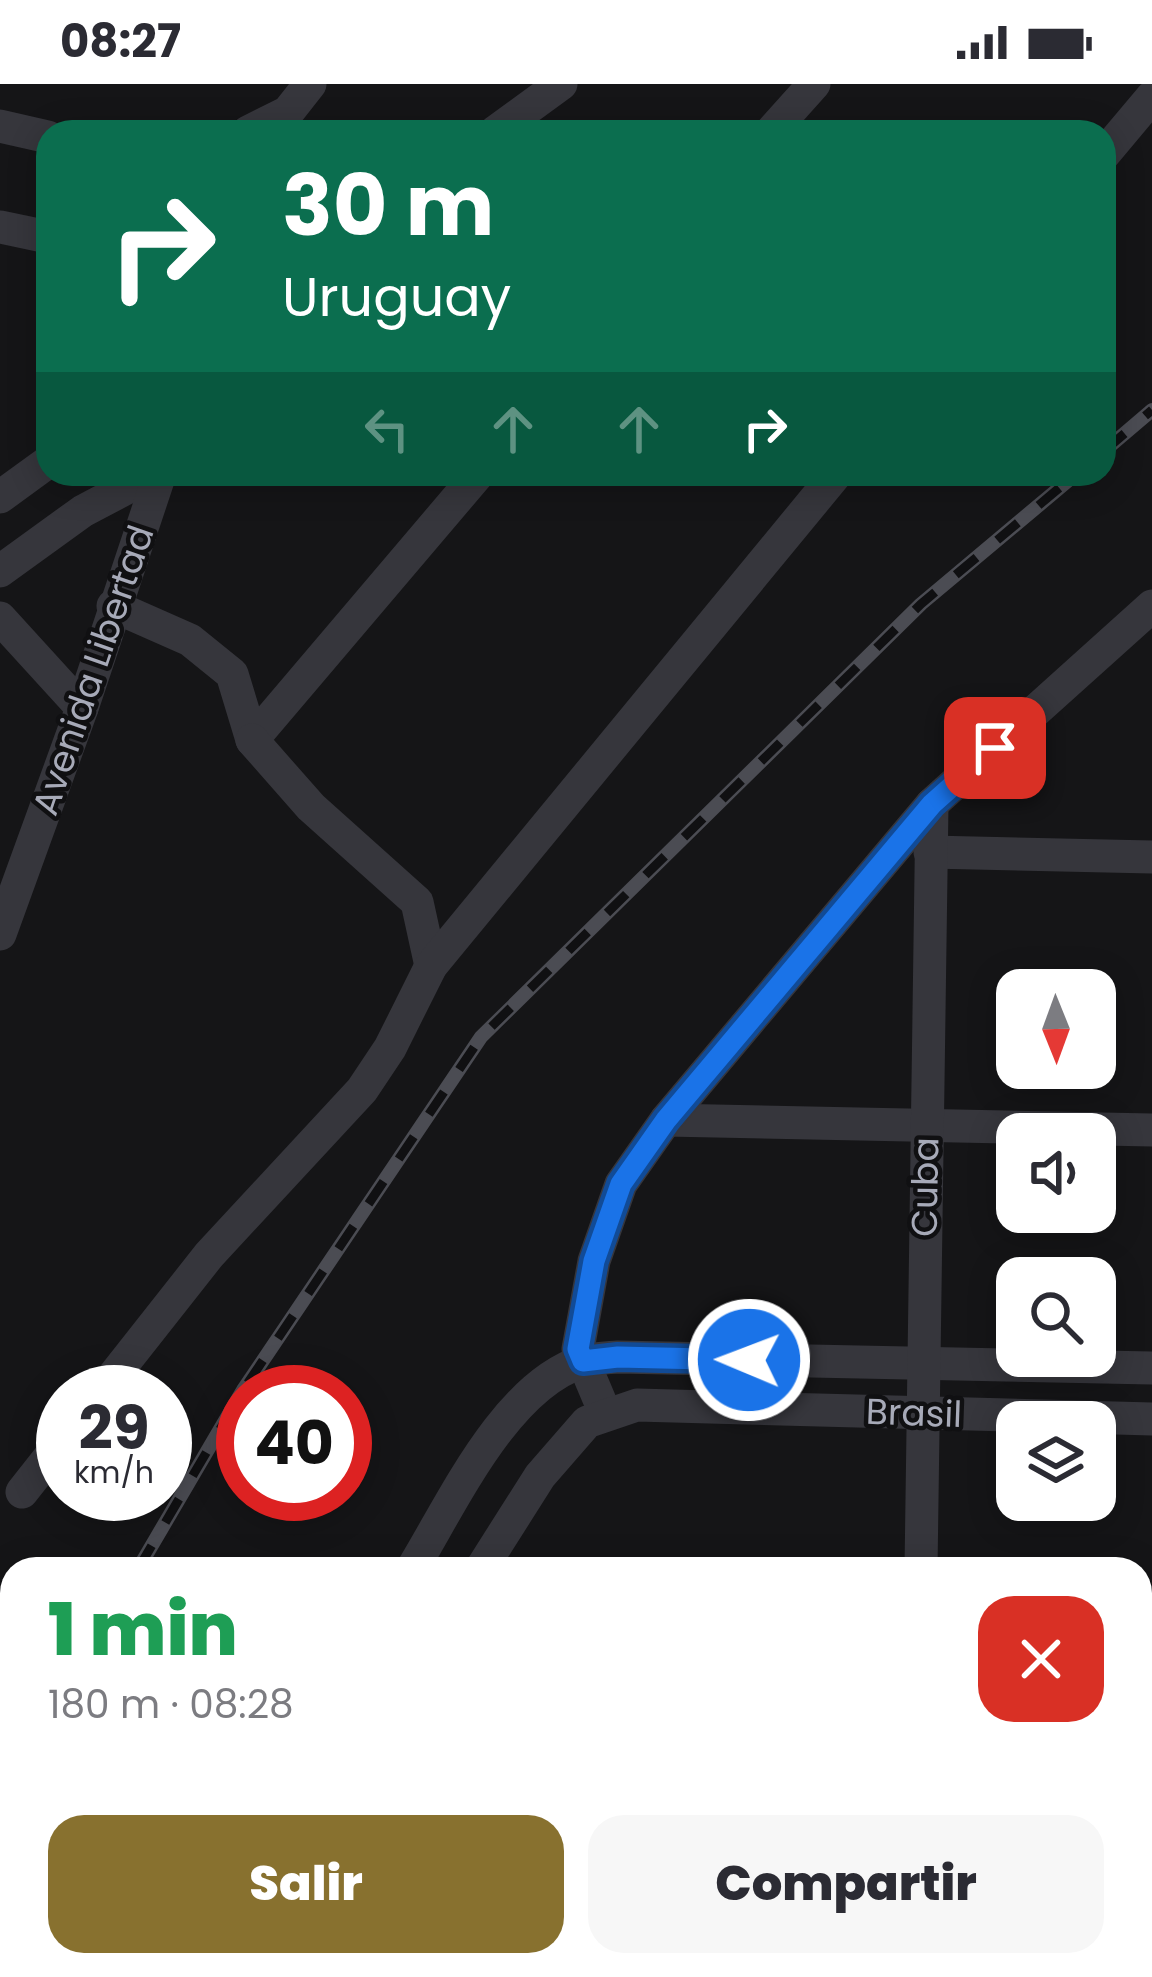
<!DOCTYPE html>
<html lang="es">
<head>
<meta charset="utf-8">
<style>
	:root { --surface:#fff; --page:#f7f7f7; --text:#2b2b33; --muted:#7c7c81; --accent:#88712f }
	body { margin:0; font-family:Poppins,sans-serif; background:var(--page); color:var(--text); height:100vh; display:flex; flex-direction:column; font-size:45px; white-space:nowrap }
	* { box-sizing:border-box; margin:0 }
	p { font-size:39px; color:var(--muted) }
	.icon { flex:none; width:66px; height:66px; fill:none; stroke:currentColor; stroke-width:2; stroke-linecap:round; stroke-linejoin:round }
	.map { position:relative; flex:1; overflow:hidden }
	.side { position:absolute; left:0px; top:1473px; width:1152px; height:420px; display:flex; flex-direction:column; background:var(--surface); border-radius:36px 36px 0 0; box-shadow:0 6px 30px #0003 }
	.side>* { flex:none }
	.top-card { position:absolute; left:36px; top:36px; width:1080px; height:366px; border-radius:36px; box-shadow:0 6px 30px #0003; background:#0b6e4f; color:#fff; overflow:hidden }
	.needle { width:78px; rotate:179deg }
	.tools { position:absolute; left:996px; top:885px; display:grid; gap:24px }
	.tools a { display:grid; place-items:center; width:120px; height:120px; border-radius:24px; background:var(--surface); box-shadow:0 6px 30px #0003; font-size:60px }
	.speed { position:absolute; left:36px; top:1281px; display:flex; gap:24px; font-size:60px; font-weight:700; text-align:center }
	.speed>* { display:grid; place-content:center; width:156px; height:156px; border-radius:50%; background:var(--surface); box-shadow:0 6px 30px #0003; line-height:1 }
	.speed small { font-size:30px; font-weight:400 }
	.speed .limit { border:18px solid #d22; background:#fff; color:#111 }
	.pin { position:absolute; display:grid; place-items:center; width:102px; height:102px; color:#fff; margin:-51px; border-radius:24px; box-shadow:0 6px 18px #0006 }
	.me { position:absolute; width:132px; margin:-66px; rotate:271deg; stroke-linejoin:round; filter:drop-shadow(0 0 9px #0008) }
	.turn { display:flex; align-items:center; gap:42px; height:252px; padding:0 48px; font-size:54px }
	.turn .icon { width:156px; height:156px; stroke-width:2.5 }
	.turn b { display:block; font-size:84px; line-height:102px }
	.lanes { display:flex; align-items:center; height:114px; padding:0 48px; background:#0003; justify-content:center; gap:60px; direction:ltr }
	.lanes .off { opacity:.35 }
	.round { display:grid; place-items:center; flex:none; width:126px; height:126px; border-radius:36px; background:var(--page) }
	.head { display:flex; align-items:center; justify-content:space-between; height:204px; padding:0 48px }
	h1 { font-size:72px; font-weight:800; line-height:90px; color:#1e9e55 }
	.cta { display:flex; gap:24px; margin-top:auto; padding:24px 48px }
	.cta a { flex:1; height:138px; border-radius:36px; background:var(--accent); color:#fff; font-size:48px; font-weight:800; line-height:138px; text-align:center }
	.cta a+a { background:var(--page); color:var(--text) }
	.status { display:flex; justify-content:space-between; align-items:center; height:84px; padding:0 60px; background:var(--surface); direction:ltr }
	.status svg { height:33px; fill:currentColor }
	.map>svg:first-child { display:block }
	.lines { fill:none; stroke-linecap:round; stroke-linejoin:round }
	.minor { stroke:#36363c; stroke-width:33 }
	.rail-casing { stroke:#4b4c53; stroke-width:14 }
	.rail { stroke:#101012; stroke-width:9; stroke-dasharray:27; stroke-linecap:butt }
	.route-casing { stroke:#114b97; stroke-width:30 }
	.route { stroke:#1a73e8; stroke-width:21 }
	.labels { text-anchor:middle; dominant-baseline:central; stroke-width:9; stroke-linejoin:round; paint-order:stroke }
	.street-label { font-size:36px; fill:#a7aab8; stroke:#101012 }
</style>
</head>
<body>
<div class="status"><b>08:27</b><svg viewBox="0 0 49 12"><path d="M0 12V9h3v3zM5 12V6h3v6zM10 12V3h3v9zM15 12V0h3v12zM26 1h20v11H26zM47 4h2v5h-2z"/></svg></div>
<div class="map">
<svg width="1152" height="1893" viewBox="0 0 1152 1893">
	<rect width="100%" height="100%" fill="#151517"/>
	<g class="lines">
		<g class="minor">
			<path d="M0,42L48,53"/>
			<path d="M248,48L288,28L310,0"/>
			<path d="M495,48L561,0"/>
			<path d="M771,48L814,0"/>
			<path d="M1104,70L1152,13"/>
			<path d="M0,143L48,153"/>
			<path d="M0,413L48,378"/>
			<path d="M0,487L83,427L153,390"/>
			<path d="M113,522L190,556L232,590L252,656L478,390"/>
			<path d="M0,534L82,624"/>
			<path d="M252,656L311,723L417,818L431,882"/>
			<path d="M930,768L1152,773"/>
			<path d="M0,850L82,624L160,390"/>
			<path d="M666,1036L1152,1046"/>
			<path d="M101,1308L209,1171L362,1006L390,964L431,882L836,390"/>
			<path d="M605,1329L578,1265L594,1177L621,1100L666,1036L932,720L1152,522"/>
			<path d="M22,1408L63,1356"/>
			<path d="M412,1485C452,1420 504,1304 581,1278C592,1274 606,1274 618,1273L1152,1284"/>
			<path d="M481,1485L540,1392L587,1338L637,1321L1152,1335"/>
			<path d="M921,1485L932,720"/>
			<path d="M1140,1736H1152"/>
			<path d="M174,1893L181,1881"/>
			<path d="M237,1893L243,1881"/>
			<path d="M911,1893V1881"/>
		</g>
		<g class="rail-casing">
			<g id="rail">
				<path d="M1104,367L1152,326"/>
				<path d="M138,1485L243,1306L481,953L921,520L1076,390"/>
				<path d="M0,1721L12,1701"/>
			</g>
		</g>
		<use href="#rail" class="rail"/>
	</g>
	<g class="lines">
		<g class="route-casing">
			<path id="route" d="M749,1276L618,1273L583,1277L578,1265L594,1177L621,1100L666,1036L932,720L995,664"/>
		</g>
		<use href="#route" class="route"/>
	</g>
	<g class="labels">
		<g class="street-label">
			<text transform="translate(93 586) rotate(-71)">Avenida Libertad</text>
			<text transform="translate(925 1103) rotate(-89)">Cuba</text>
			<text transform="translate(914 1329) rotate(2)">Brasil</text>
		</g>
	</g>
</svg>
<div class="tools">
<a><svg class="needle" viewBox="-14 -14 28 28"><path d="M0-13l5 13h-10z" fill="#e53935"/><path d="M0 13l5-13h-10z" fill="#7c7c81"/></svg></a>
<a><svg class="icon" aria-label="sound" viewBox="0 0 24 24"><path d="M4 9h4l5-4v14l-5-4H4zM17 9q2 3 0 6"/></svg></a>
<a><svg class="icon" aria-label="search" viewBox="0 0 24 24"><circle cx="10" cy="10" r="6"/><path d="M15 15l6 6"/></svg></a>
<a><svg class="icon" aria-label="layers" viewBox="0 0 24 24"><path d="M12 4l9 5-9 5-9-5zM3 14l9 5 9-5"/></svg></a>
</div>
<div class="speed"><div>29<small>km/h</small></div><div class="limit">40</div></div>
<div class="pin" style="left:995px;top:664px;background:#d93025"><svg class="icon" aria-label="arrive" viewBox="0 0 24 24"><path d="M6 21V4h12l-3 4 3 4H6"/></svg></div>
<svg class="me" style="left:749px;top:1276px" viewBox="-20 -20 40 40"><circle r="17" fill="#1a73e8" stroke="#fff" stroke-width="3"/><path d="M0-11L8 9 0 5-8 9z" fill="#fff"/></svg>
<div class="top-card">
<div class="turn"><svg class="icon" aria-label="right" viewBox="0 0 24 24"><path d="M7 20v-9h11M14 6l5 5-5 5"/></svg><div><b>30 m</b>Uruguay</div></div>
<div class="lanes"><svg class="icon off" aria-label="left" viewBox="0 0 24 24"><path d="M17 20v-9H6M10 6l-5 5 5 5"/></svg><svg class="icon off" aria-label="ahead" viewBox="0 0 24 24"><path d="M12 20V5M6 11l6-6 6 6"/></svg><svg class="icon off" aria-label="ahead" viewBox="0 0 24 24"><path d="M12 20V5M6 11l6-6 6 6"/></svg><svg class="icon" aria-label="right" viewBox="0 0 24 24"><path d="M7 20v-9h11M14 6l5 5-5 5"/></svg></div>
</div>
<section class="side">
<div class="head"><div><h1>1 min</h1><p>180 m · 08:28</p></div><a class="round" style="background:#d93025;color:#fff"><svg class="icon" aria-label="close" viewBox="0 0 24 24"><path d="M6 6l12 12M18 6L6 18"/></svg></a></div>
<div class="cta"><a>Salir</a><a>Compartir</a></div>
</section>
</div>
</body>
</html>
